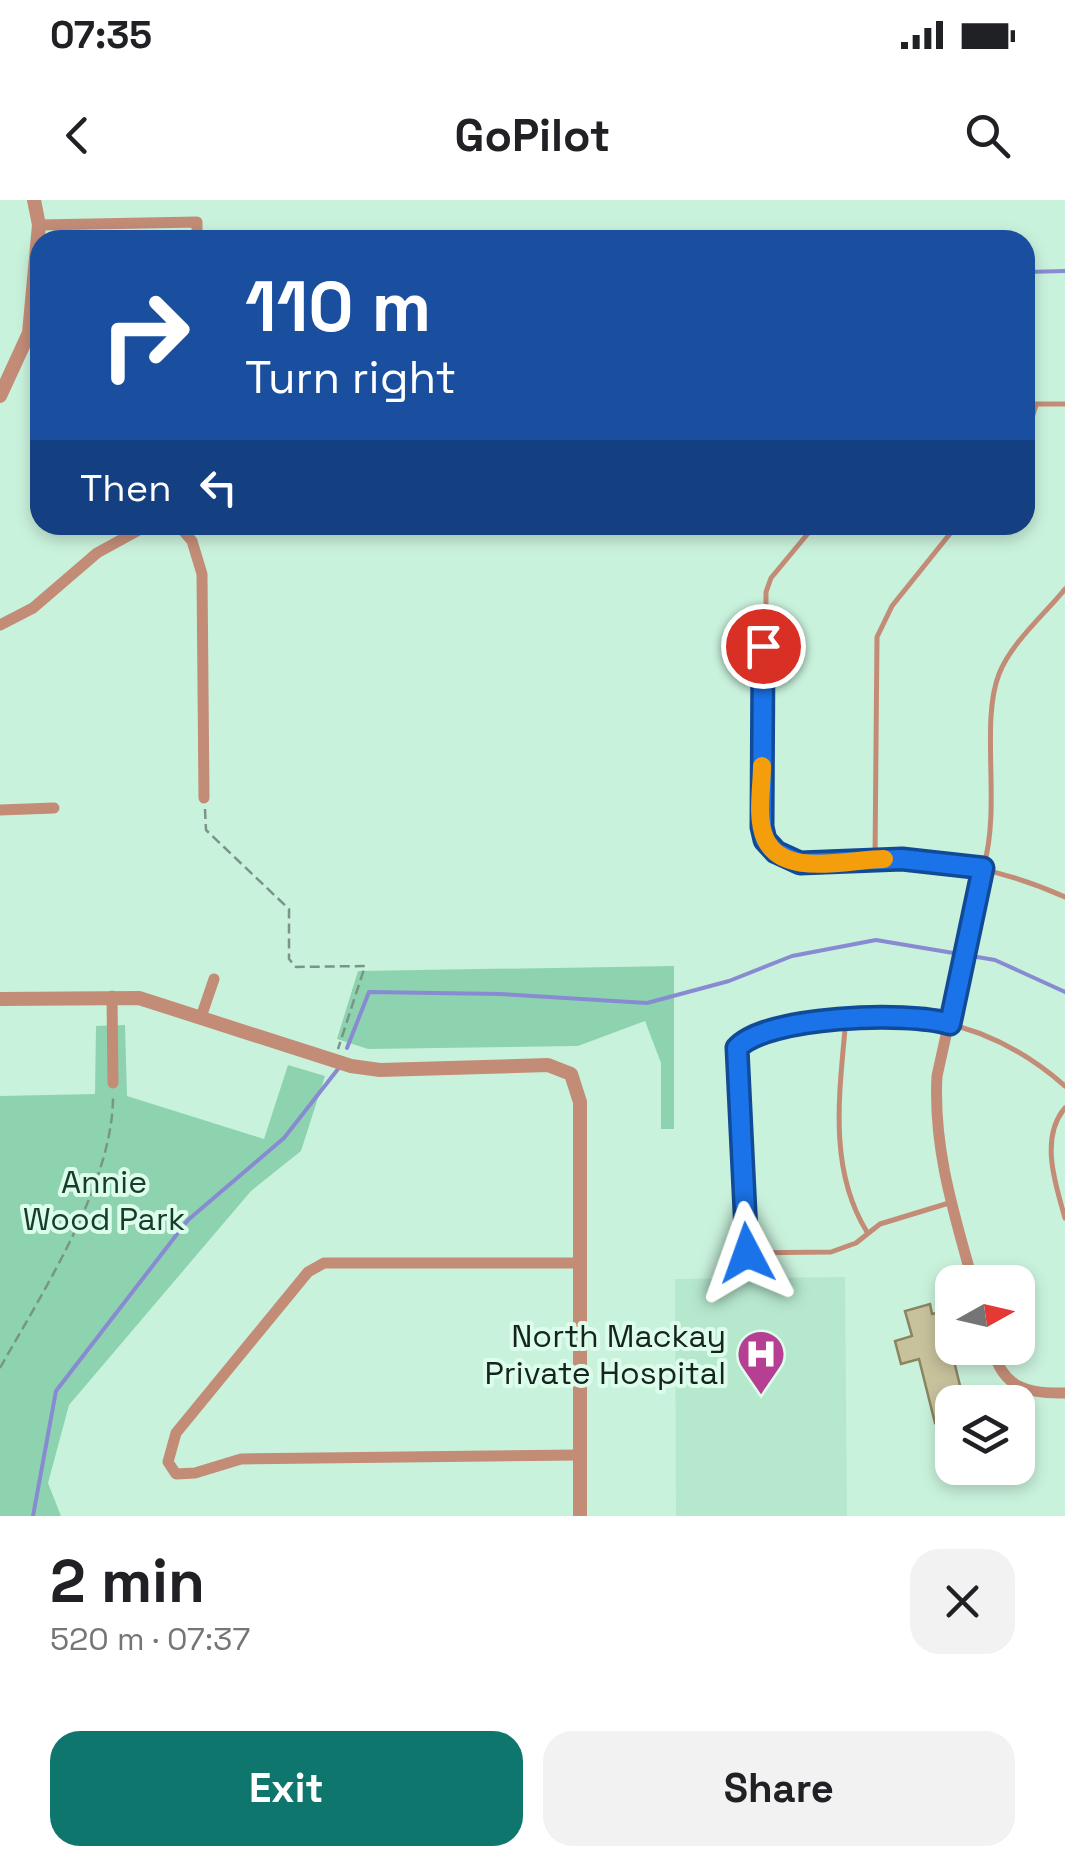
<!DOCTYPE html>
<html lang="en">
<head>
<meta charset="utf-8">
<style>
	:root { --surface:#fff; --page:#f2f2f2; --text:#202124; --muted:#757577; --accent:#0f766e }
	body { margin:0; font-family:"Space Grotesk",sans-serif; background:var(--page); color:var(--text); height:100vh; display:flex; flex-direction:column; font-size:38px; white-space:nowrap }
	* { box-sizing:border-box; margin:0 }
	p { font-size:32px; color:var(--muted) }
	.icon { flex:none; width:55px; height:55px; fill:none; stroke:currentColor; stroke-width:2; stroke-linecap:round; stroke-linejoin:round }
	.map { position:relative; height:1316px; overflow:hidden }
	.sheet { display:flex; flex-direction:column; background:var(--surface); flex:1 }
	.sheet>* { flex:none }
	.guide { position:absolute; left:30px; top:30px; width:1005px; height:305px; border-radius:30px; box-shadow:0 5px 15px #0003; background:#1a4fa0; color:#fff; overflow:hidden }
	.needle { width:65px; rotate:82deg }
	.buttons { position:absolute; left:935px; top:1065px; display:grid; gap:20px }
	.buttons a { display:grid; place-items:center; width:100px; height:100px; border-radius:20px; background:var(--surface); box-shadow:0 5px 15px #0003; font-size:50px }
	.pin { position:absolute; display:grid; place-items:center; width:85px; height:85px; color:#fff; margin:-42px; border:5px solid #fff; border-radius:50%; box-shadow:0 2px 10px #0007 }
	.me { position:absolute; width:110px; margin:-55px; rotate:356deg; stroke-linejoin:round; filter:drop-shadow(0 0 8px #0008) }
	.turn { display:flex; align-items:center; gap:35px; height:210px; padding:0 50px; font-size:45px }
	.turn .icon { width:130px; height:130px; stroke-width:2.5 }
	.turn b { display:block; font-size:70px; line-height:85px }
	.then { display:flex; align-items:center; height:95px; padding:0 50px; background:#0003; gap:20px; font-size:38px }
	.round { display:grid; place-items:center; flex:none; width:105px; height:105px; border-radius:30px; background:var(--page) }
	.overview { display:flex; align-items:center; justify-content:space-between; height:170px; padding:0 50px }
	h1 { font-size:60px; font-weight:700; line-height:75px }
	.button { display:flex; gap:20px; margin-top:auto; padding:20px 50px }
	.button a { flex:1; height:115px; border-radius:30px; background:var(--accent); color:#fff; font-size:40px; font-weight:700; line-height:115px; text-align:center }
	.button a+a { background:var(--page); color:var(--text) }
	.status { display:flex; justify-content:space-between; align-items:center; height:70px; padding:0 50px; background:var(--surface); direction:ltr }
	.status svg { height:28px; fill:currentColor }
	header { display:flex; justify-content:space-between; align-items:center; height:130px; padding:0 50px; background:var(--surface); font-size:45px; font-weight:700 }
	.map>svg:first-child { display:block }
	.built { fill:#b6e8ce }
	.green { fill:#8dd3b0 }
	.lines { fill:none; stroke-linecap:round; stroke-linejoin:round }
	.stream { stroke:#888bd1; stroke-width:4 }
	.building { fill:#c7c29c; stroke:#8a8561; stroke-width:2.5 }
	.path { stroke:#789586; stroke-width:2.5; stroke-dasharray:10 5; stroke-linecap:butt }
	.service { stroke:#c38c77; stroke-width:5 }
	.minor { stroke:#c38c77; stroke-width:11 }
	.tertiary { stroke:#c38c77; stroke-width:14 }
	.route-casing { stroke:#114b97; stroke-width:25 }
	.route { stroke:#1a73e8; stroke-width:18 }
	.slow { stroke:#f59e0b; stroke-width:18 }
	.labels { text-anchor:middle; dominant-baseline:central; stroke-width:8; stroke-linejoin:round; paint-order:stroke }
	.park-label { font-size:32px; fill:#163d2b; stroke:#dcfdeb }
	.poi-label { font-size:32px; fill:#15241c; stroke:#dcfdeb; text-anchor:end }
</style>
</head>
<body>
<div class="status"><b>07:35</b><svg viewBox="0 0 49 12"><path d="M0 12V9h3v3zM5 12V6h3v6zM10 12V3h3v9zM15 12V0h3v12zM26 1h20v11H26zM47 4h2v5h-2z"/></svg></div>
<header><svg class="icon" aria-label="back" viewBox="0 0 24 24"><path d="M15 5l-7 7 7 7"/></svg>GoPilot<svg class="icon" aria-label="search" viewBox="0 0 24 24"><circle cx="10" cy="10" r="6"/><path d="M15 15l6 6"/></svg></header>
<div class="map">
<svg width="1065" height="1316" viewBox="0 0 1065 1316">
	<rect width="100%" height="100%" fill="#c9f2dc"/>
	<path class="built" d="M845,1077L847,1316H676L675,1079Z"/>
	<g class="green">
		<path d="M674,766V929H661V863L645,821L578,846L368,849L337,839L358,771Z"/>
		<path d="M125,825L127,896L264,939L288,865L325,876L301,951L251,991L69,1205L48,1283L61,1316H0V896L95,894L96,826Z"/>
	</g>
	<g class="lines">
		<g class="stream">
			<path d="M1025,72L1065,71"/>
			<path d="M347,848L369,792L500,794L647,803L729,781L792,756L876,740L995,760L1065,792"/>
			<path d="M33,1316L56,1191L188,1020L284,938L338,869"/>
		</g>
	</g>
	<path class="building" d="M930,1104L932,1114L940,1112L941,1121L952,1118V1148H966L969,1157L954,1161L964,1202H952V1219L935,1223L919,1159L901,1164L895,1141L912,1136L905,1111Z"/>
	<g class="lines">
		<g class="path">
			<path d="M205,609L206,630L289,709V759L296,767L365,766L338,849"/>
			<path d="M0,1168C42,1093 114,982 113,895"/>
		</g>
		<g class="service">
			<path d="M1025,204H1065"/>
			<path d="M1025,240L1036,205"/>
			<path d="M815,325L771,378L766,392L765,640C774,650 782,660 796,662C820,667 850,660 874,659C939,657 1006,670 1065,697"/>
			<path d="M875,659L877,437L892,406L957,325"/>
			<path d="M984,665C1001,605 980,523 999,474C1011,443 1044,415 1065,389"/>
			<path d="M846,818C840,890 827,967 867,1032"/>
			<path d="M1065,908C1039,938 1056,986 1065,1018"/>
			<path d="M949,1003L880,1024L856,1043L831,1052L747,1053L737,849C753,830 777,832 800,827C901,805 985,816 1065,886"/>
		</g>
		<g class="minor">
			<path d="M39,25L197,22V40"/>
			<path d="M178,325L192,341L202,374L204,598"/>
			<path d="M0,425L33,408L97,353L148,325"/>
			<path d="M0,610L54,608"/>
			<path d="M112,796L113,883"/>
			<path d="M201,817L214,779"/>
			<path d="M973,1082C954,1014 933,948 937,876L983,668"/>
			<path d="M992,1148C1003,1187 1025,1194 1065,1193"/>
			<path d="M579,1255L241,1259L195,1273L176,1274L168,1262L176,1233L308,1072L324,1063H580"/>
		</g>
		<g class="tertiary">
			<path d="M0,196L29,133L39,25L34,0"/>
			<path d="M0,799L139,798L351,866L380,870L548,865L571,874L580,902V1316"/>
		</g>
	</g>
	<g class="lines">
		<g class="route-casing">
			<path id="route" d="M747,1053L737,848C766,816 907,811 950,824L983,668L902,659L800,663L776,652L765,640L762,627L763,446"/>
		</g>
		<use href="#route" class="route"/>
		<path class="slow" d="M762,566C762,587 756,618 765,638C782,679 849,659 884,659"/>
	</g>
	<defs>
		<g id="hospital-pin" transform="scale(2.5)"><path d="M0 17L-7.5 6A9.5 9.5 0 1 1 7.5 6Z" fill="#b73f93" stroke="#dcfdeb"/><path d="M-5-5h3v3.5h4V-5h3V5h-3V1.5h-4V5h-3Z" fill="#fff"/></g>
	</defs>
	<g fill-rule="evenodd">
		<use href="#hospital-pin" x="761" y="1154"/>
	</g>
	<g class="labels">
		<g class="park-label">
			<text x="104" y="982">Annie<tspan x="104" dy="37">Wood Park</tspan></text>
		</g>
		<g class="poi-label">
			<text x="726" y="1136">North Mackay<tspan x="726" dy="37">Private Hospital</tspan></text>
		</g>
	</g>
</svg>
<div class="buttons">
<a><svg class="needle" viewBox="-14 -14 28 28"><path d="M0-13l5 13h-10z" fill="#e53935"/><path d="M0 13l5-13h-10z" fill="#757577"/></svg></a>
<a><svg class="icon" aria-label="layers" viewBox="0 0 24 24"><path d="M12 4l9 5-9 5-9-5zM3 14l9 5 9-5"/></svg></a>
</div>
<div class="pin" style="left:763px;top:446px;background:#d93025"><svg class="icon" aria-label="arrive" viewBox="0 0 24 24"><path d="M6 21V4h12l-3 4 3 4H6"/></svg></div>
<svg class="me" style="left:747px;top:1053px" viewBox="-20 -20 40 40"><path d="M0-17L14 15 0 8-14 15z" fill="#1a73e8" stroke="#fff" stroke-width="4"/></svg>
<div class="guide">
<div class="turn"><svg class="icon" aria-label="right" viewBox="0 0 24 24"><path d="M7 20v-9h11M14 6l5 5-5 5"/></svg><div><b>110 m</b>Turn right</div></div>
<div class="then">Then<svg class="icon" aria-label="left" viewBox="0 0 24 24"><path d="M17 20v-9H6M10 6l-5 5 5 5"/></svg></div>
</div>
</div>
<section class="sheet">
<div class="overview"><div><h1>2 min</h1><p>520 m · 07:37</p></div><a class="round"><svg class="icon" aria-label="close" viewBox="0 0 24 24"><path d="M6 6l12 12M18 6L6 18"/></svg></a></div>
<div class="button"><a>Exit</a><a>Share</a></div>
</section>
</body>
</html>
